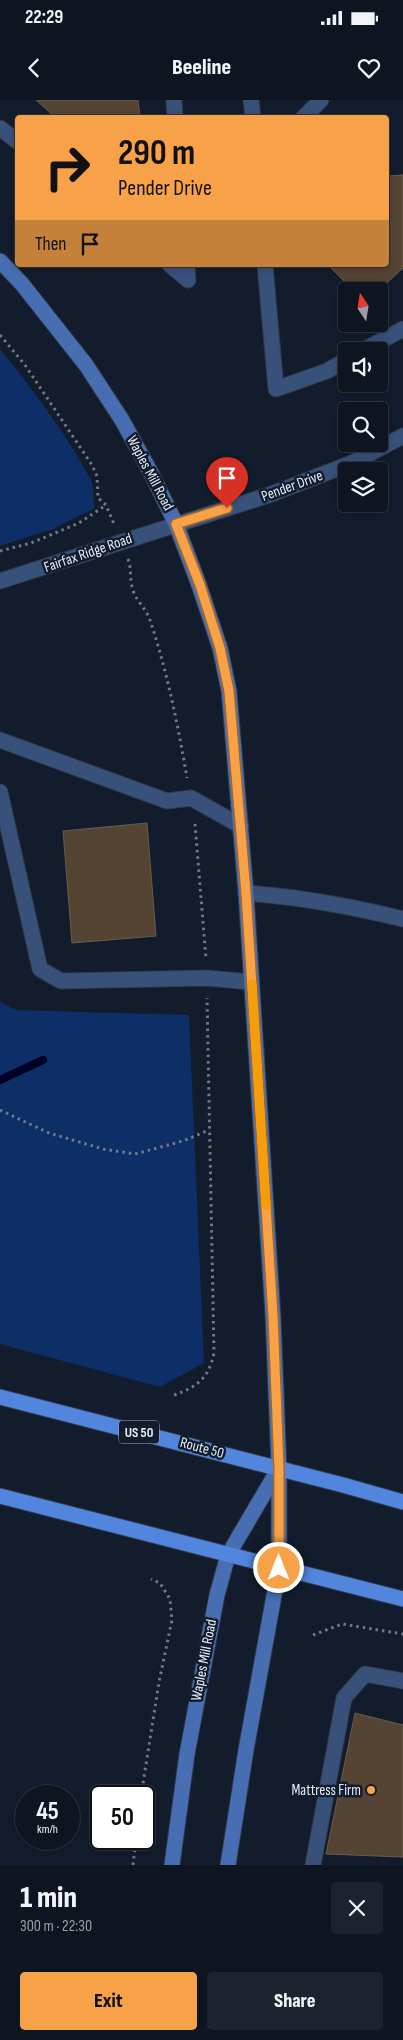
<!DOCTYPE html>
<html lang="en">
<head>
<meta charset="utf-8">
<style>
	:root { --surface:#0e1521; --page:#1c222e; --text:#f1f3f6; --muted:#9b9fa5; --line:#2e343f; --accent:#f7a149 }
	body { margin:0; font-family:"Sofia Sans Condensed",sans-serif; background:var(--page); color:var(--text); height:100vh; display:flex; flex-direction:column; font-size:19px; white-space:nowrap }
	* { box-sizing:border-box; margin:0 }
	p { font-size:16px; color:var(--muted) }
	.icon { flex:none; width:28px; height:28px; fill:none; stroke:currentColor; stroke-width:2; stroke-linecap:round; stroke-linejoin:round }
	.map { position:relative; height:1765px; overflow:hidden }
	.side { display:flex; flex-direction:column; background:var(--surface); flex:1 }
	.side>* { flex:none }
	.banner { position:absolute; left:15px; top:15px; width:374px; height:152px; border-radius:5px; box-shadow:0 2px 8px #0003,0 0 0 1px var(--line); background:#f7a149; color:#111; overflow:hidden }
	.needle { width:32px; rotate:348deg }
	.fabs { position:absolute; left:338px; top:182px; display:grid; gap:10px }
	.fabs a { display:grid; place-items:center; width:50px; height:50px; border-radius:5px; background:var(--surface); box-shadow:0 2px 8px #0003,0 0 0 1px var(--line); font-size:25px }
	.speed { position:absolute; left:15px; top:1685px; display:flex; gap:10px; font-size:25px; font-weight:700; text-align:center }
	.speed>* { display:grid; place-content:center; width:65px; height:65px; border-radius:50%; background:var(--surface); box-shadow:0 2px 8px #0003,0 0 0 1px var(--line); line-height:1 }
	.speed small { font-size:12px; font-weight:400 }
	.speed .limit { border:2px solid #111; border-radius:8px; background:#fff; color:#111 }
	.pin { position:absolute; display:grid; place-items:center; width:42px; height:42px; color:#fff; margin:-51px -21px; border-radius:50% 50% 50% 0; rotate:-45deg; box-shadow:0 0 5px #0007 }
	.pin .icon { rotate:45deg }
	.me { position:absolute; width:55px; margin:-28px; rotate:0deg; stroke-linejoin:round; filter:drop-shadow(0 0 4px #0008) }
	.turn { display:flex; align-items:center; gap:18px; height:105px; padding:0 20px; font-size:22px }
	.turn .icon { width:65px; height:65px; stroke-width:2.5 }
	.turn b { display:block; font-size:35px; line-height:42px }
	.then { display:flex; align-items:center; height:48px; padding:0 20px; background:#0003; gap:10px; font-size:19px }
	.round { display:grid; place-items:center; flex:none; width:52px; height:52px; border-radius:5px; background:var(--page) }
	.overview { display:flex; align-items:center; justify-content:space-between; height:85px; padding:0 20px }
	h1 { font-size:30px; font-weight:800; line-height:38px }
	.button { display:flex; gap:10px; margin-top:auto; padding:10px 20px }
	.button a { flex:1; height:58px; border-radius:5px; background:var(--accent); color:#111; font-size:20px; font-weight:800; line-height:58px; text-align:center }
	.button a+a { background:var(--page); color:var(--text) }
	.status { display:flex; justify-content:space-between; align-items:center; height:35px; padding:0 25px; background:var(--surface); direction:ltr }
	.status svg { height:14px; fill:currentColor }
	header { display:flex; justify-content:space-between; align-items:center; height:65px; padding:0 20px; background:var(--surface); font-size:22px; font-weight:800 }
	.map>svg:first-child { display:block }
	.green { fill:#0d2e67 }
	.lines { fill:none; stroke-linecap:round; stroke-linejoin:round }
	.stream { stroke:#000029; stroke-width:8 }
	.building { fill:#554333; stroke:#6d5b4a }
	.lane-casing { stroke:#2f3948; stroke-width:17 }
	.street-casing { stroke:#2f3948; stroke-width:17 }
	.secondary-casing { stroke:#2f3948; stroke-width:17 }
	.primary-casing { stroke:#2f3948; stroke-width:17 }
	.path { stroke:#707987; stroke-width:3; stroke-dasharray:2.5 4; stroke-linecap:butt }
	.lane { stroke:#38517b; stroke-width:15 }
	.street { stroke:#38517b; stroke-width:15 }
	.secondary { stroke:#476eb2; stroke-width:15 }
	.primary { stroke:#5285dd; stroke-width:15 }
	.route-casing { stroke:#a1692f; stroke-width:12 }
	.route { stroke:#f7a149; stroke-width:9 }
	.slow { stroke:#f59e0b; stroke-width:9 }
	.poi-dot { fill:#f7a149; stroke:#121c2c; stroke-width:2 }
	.labels { text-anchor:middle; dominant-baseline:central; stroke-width:5; stroke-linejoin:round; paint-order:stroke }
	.shield { fill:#121c2c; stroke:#a5aeba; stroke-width:1 }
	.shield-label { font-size:14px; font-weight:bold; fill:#e4ecf7 }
	.street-label { font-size:15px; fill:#e4ecf7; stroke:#121c2c }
	.poi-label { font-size:15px; fill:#e4ecf7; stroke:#121c2c; text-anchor:end }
</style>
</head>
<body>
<div class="status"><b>22:29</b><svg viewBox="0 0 49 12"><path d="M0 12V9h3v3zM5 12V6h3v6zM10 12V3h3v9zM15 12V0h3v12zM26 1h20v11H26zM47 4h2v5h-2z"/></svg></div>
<header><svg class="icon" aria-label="back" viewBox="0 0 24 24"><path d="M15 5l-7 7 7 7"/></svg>Beeline<svg class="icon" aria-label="heart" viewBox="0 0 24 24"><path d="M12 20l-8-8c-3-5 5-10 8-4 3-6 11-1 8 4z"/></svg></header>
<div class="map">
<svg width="403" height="1765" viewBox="0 0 403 1765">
	<rect width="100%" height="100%" fill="#121c2c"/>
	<g class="green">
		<path d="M0,249C32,288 66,334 90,378C95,386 92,398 95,408L53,429L0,446Z"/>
		<path d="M0,901L15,910L189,915L204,1263L160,1287L0,1244Z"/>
	</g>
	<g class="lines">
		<path class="stream" d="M0,980L43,960"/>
	</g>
	<g class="building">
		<path d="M36,0H138L140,18H56Z"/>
		<path d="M403,75V168L378,191H354L328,165H386V76Z"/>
		<path d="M147,723L156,836L72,843L63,731Z"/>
		<path d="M355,1613L403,1625V1757L326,1754Z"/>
	</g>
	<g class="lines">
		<g class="lane-casing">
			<g id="lane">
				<path d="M174,0L175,18"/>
				<path d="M251,0L253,18"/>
				<path d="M303,18L321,0"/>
				<path d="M0,28L18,42"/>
				<path d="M170,165L188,180L187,165"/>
				<path d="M265,165L276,289L327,271L346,260"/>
				<path d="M362,251L403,229"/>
				<path d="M0,640L167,701L191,698L241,726"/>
				<path d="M0,692L40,869L61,881L207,878L251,882"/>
				<path d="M246,793C301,797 350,806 403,819"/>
				<path d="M313,1765L344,1598L365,1574L403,1581"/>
			</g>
		</g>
		<g class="street-casing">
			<path id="street" d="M0,481L269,395L352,363L403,336"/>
		</g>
		<g class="secondary-casing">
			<g id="secondary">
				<path d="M0,161L22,184L86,265L122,320L150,371L176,424L199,485L220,548L229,591L246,793L273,1216L279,1368V1468L246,1650L228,1765"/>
				<path d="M172,1765L187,1654L217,1495L228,1455L278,1370"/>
			</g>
		</g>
		<g class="primary-casing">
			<g id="primary">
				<path d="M0,1297L343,1385L403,1402"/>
				<path d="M0,1396L403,1499"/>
			</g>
		</g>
		<g class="path">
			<path d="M0,235L25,265L92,365L97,376L98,398L106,405L114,424"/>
			<path d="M0,451L31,443L79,423L106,405"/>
			<path d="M128,459C132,469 129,479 133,490C136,501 146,508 150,520C167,571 178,625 187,678"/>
			<path d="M195,724L206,859"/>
			<path d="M0,1010L49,1033L103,1049L135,1054L183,1041L209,1030"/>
			<path d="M174,1295C197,1287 209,1278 214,1253L207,898"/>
			<path d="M313,1535L342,1524L403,1534"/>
			<path d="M141,1696L159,1582L172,1520L170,1499L160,1483L151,1479"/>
			<path d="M133,1765L136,1739"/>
		</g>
		<use href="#lane" class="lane"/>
		<use href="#street" class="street"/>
		<use href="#secondary" class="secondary"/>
		<use href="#primary" class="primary"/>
	</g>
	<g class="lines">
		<g class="route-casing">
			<path id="route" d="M227,408L176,424L200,485L220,548L229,591L246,793L273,1216L279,1368V1468"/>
		</g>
		<use href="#route" class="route"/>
		<path class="slow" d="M252,884L266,1105"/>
	</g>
	<circle class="poi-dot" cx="371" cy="1690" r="5"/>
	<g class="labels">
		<rect class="shield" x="119" y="1320.5" width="40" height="23" rx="4"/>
		<g class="shield-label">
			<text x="139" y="1332">US 50</text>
		</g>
		<g class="street-label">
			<text transform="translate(150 373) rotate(62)">Waples Mill Road</text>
			<text transform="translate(292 386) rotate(-20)">Pender Drive</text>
			<text transform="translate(88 453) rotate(-19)">Fairfax Ridge Road</text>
			<text transform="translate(202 1348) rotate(15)">Route 50</text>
			<text transform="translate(204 1560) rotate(-79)">Waples Mill Road</text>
		</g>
		<g class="poi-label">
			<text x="361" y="1690">Mattress Firm</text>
		</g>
	</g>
</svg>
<div class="fabs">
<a><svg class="needle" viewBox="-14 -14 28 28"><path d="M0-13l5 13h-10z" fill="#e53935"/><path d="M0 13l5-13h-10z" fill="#9b9fa5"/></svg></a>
<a><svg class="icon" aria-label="sound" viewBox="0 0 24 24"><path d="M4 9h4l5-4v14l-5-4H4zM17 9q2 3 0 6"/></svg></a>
<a><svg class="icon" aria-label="search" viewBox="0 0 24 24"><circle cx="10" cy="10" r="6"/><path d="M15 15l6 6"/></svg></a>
<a><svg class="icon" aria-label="layers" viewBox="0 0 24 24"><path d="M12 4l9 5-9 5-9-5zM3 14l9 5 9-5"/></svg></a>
</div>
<div class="speed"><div>45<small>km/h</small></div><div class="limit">50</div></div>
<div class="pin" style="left:227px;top:408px;background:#d93025"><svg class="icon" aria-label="arrive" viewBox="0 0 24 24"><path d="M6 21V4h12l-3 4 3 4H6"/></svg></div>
<svg class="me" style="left:279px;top:1468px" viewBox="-20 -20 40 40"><circle r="17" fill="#f7a149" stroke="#fff" stroke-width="3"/><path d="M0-11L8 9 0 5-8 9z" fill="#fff"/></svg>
<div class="banner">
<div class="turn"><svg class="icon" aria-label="right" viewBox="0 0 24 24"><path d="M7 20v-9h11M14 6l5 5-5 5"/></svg><div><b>290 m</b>Pender Drive</div></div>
<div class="then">Then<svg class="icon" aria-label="arrive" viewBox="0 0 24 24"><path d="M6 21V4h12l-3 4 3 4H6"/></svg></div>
</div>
</div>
<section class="side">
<div class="overview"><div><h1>1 min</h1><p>300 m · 22:30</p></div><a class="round"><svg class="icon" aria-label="close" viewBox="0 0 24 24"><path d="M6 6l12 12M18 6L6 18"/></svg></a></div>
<div class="button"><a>Exit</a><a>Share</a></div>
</section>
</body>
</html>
